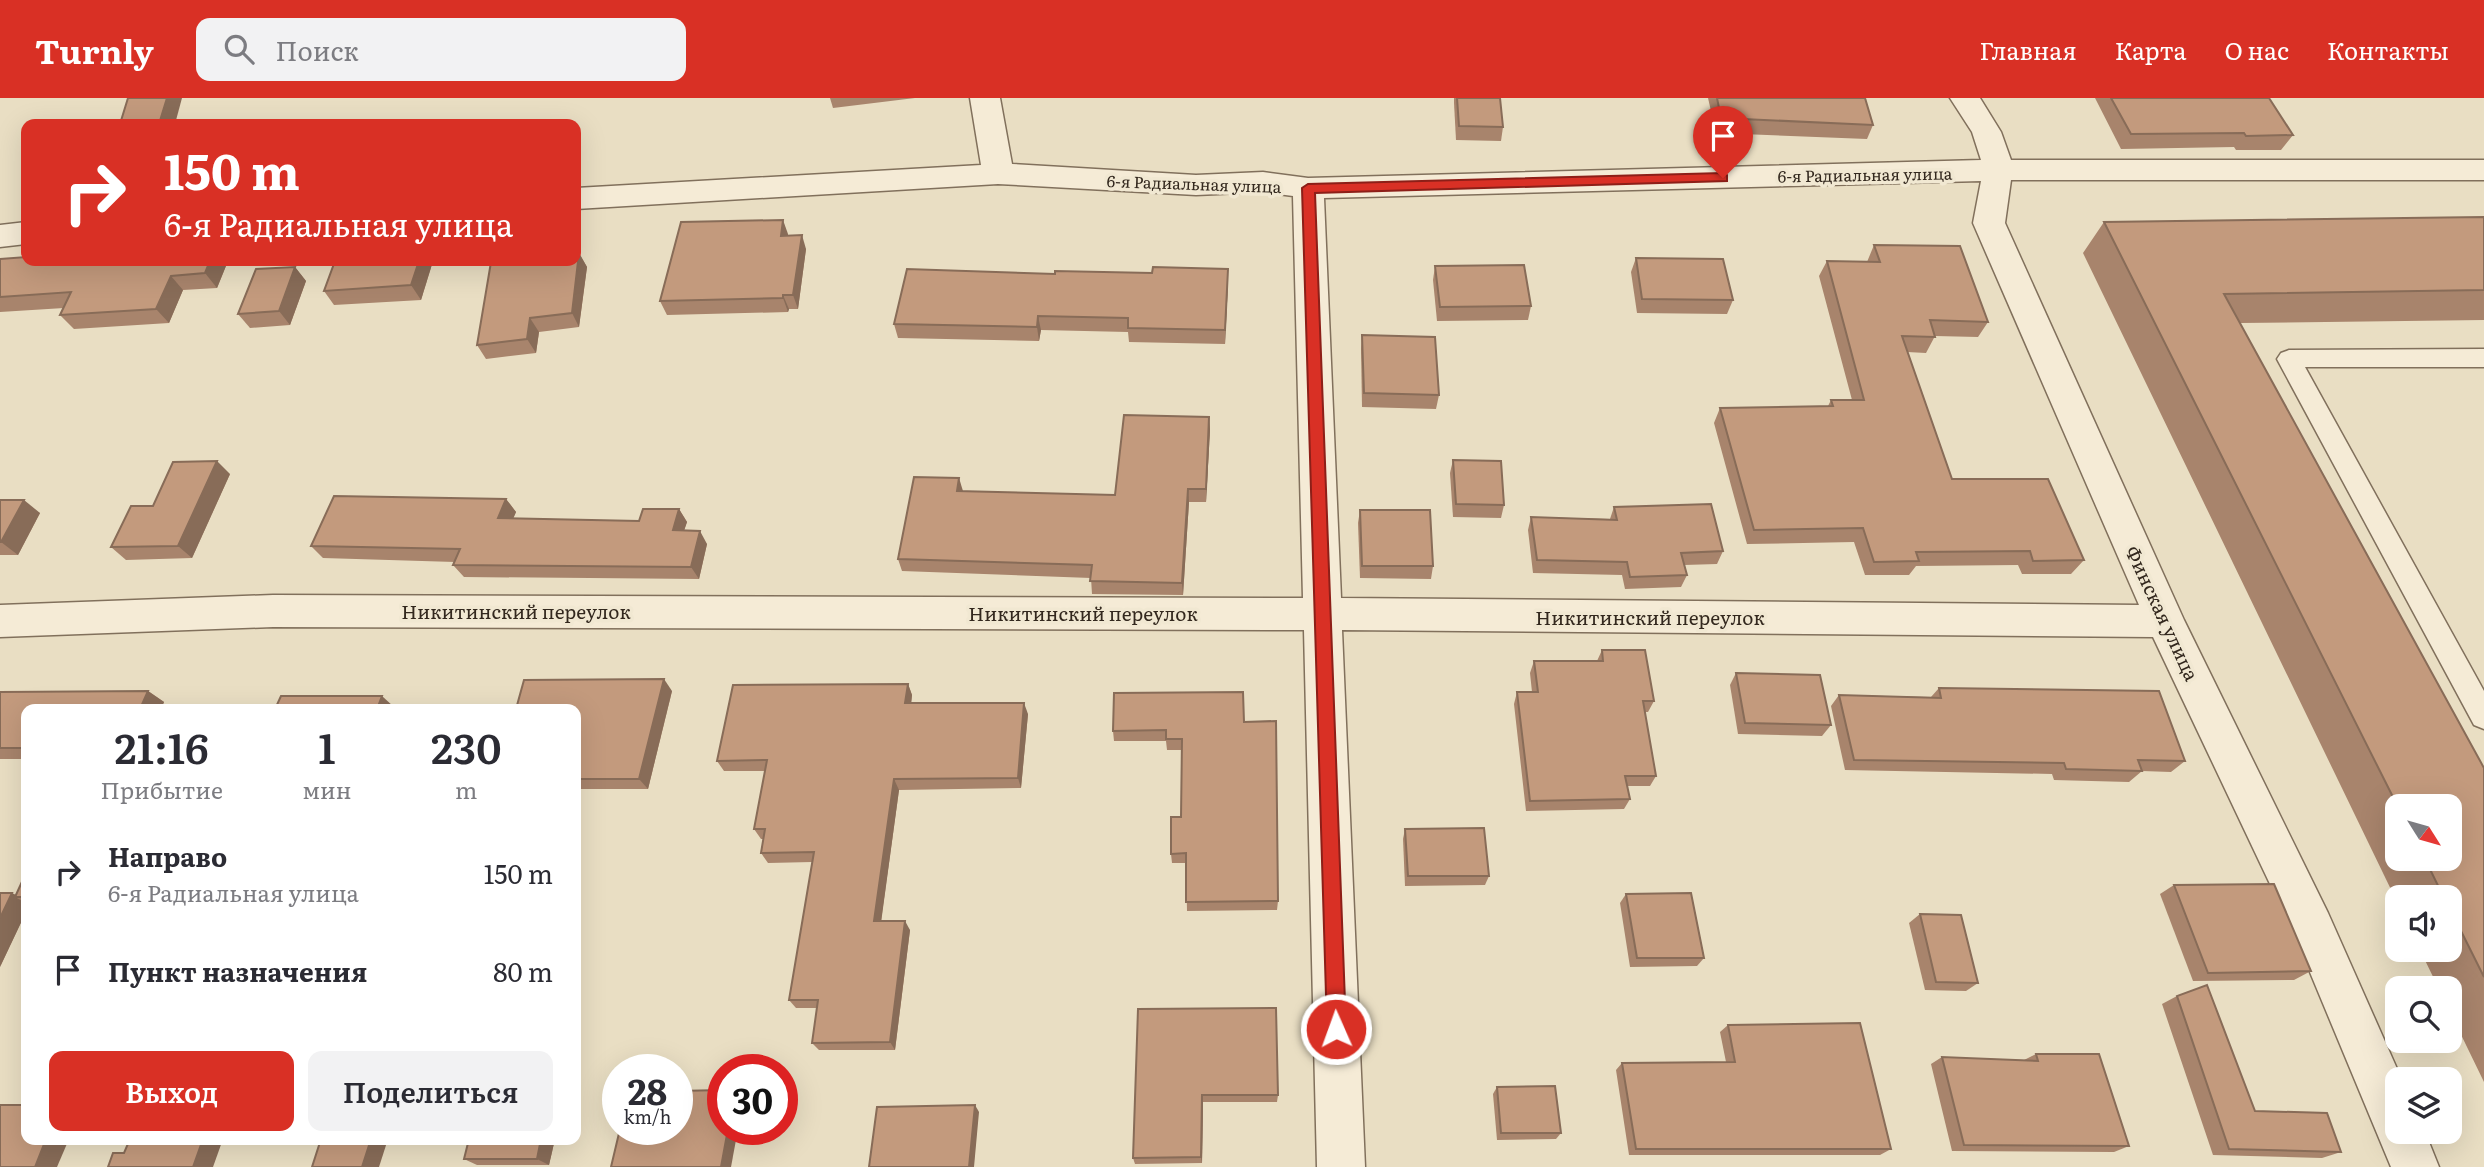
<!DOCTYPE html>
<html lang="ru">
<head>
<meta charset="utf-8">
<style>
	:root { --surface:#fff; --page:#f2f2f3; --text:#2b2b33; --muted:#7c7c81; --accent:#d93025 }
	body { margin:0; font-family:Literata,serif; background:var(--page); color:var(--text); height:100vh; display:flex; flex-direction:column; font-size:26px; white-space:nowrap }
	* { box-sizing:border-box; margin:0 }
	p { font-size:23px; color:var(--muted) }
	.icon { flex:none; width:38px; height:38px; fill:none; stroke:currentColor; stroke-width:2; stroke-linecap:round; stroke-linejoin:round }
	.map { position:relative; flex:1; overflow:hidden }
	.details { position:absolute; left:21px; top:606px; width:560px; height:441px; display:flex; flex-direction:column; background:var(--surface); border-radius:14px; box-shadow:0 7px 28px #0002 }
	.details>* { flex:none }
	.top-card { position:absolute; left:21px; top:21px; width:560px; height:147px; border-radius:14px; box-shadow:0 7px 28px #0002; background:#d93025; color:#fff; overflow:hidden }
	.needle { width:46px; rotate:127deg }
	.buttons { position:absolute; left:2385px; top:696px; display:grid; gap:14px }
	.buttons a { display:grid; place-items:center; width:77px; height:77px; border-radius:14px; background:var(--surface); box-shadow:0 7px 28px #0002; font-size:35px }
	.speed { position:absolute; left:602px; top:956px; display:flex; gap:14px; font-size:35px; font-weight:700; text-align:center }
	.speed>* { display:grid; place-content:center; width:91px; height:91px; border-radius:50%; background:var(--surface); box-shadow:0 7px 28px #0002; line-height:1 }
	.speed small { font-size:18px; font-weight:400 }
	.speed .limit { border:10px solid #d22; background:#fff; color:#111 }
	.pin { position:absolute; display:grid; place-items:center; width:60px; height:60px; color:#fff; margin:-72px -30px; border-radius:50% 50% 50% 0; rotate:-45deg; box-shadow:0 0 7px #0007 }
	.pin .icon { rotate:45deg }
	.me { position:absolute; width:77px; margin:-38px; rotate:358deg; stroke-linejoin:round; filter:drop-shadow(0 0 5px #0008) }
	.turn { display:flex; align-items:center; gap:24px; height:147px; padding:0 28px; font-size:32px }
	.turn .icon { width:91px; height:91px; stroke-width:2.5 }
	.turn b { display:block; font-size:49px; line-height:60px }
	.eta { display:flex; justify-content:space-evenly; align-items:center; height:119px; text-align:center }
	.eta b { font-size:42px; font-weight:600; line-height:49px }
	.primary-button { display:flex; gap:14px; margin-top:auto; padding:14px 28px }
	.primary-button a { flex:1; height:80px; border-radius:14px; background:var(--accent); color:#fff; font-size:28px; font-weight:600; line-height:80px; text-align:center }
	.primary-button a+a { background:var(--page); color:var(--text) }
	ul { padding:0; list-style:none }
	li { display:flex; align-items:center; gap:21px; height:98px; padding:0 28px }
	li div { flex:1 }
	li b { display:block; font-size:26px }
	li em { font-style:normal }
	header { display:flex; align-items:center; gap:42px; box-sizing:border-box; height:98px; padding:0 35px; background:var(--accent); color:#fff }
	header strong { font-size:33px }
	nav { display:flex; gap:38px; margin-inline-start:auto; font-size:24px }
	.search { width:490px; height:63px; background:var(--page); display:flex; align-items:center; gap:18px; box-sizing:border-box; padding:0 24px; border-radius:14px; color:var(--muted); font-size:26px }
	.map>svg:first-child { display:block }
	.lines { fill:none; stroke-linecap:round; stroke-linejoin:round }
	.lane-casing { stroke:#81705c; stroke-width:3 }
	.street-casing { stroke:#81705c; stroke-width:3 }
	.lane { fill:#f5ebd6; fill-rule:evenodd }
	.street { fill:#f5ebd6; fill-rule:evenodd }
	.wall { fill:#a8846c; fill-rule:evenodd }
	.shaded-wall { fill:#886c58 }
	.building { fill:#c39a7d; stroke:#886c58; stroke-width:2 }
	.route { fill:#d93025; stroke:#8d1f18; stroke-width:2 }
	.labels { text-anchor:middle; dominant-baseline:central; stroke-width:7; stroke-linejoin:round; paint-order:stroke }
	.far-street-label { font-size:16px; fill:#33281e; stroke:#f1e8d2 }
	.street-label { font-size:19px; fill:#33281e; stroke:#f1e8d2 }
</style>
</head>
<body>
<header>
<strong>Turnly</strong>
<div class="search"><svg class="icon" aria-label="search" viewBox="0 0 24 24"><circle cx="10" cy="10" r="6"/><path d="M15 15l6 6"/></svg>Поиск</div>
<nav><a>Главная</a><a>Карта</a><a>О нас</a><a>Контакты</a></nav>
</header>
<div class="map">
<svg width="2484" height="1069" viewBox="0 0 2484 1069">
	<rect width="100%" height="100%" fill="#e9dec3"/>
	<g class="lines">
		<g class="lane-casing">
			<path id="lane" d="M2484,251V269H2305L2484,593V631L2474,627L2277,261L2281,255L2289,252Z"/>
		</g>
		<g class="street-casing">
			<g id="street">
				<path d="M970,0H1000L1012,66L1196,77L1263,74L1308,80L1981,62L1972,34L1950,0H1980L2001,34L2011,62H2484V82H2011L2005,125L2184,522L2328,815L2402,982H2398V1034H2425L2439,1069H2391L2297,843L2153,539L1342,532L1365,1069H1317L1304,532L273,529L0,539V507L273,497L1303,500L1293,98L1263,94L1196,97L998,86L576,111V90L981,67ZM1981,83L1973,125L2139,507L1341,500L1324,100Z"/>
				<path d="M26,124V146L0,149V127Z"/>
			</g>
		</g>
		<use href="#lane" class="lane"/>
		<use href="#street" class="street"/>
	</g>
	<g class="wall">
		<path d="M830,0H915L833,10Z"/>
		<path d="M1454,0H1500L1503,29L1501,43L1456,42L1454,5Z"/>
		<path d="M1708,0H1865L1873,27L1867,41L1716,35Z"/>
		<path d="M2095,0H2269L2293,37L2281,52H2236L2234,49L2121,51Z"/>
		<path d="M2484,119V222L2240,225L2484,670V984L2450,914V891H2439L2420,852H2450V800H2398V806L2083,155L2104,124ZM2398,709H2450V761H2398Z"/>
		<path d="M788,136V138L806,151L798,211H789L788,214L667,217L660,203Z"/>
		<path d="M1874,147L1988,224L1978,239L1935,238L1926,255L1907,254L1952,381L2084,462L2071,476H2022L2018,467L1916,468L1909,477H1865L1854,444L1747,446L1714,325L1720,310L1828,308L1831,302H1852L1819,178L1827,163L1867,164Z"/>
		<path d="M579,155L587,169L579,229L539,234L536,255L486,261L477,247Z"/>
		<path d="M1636,160L1733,202L1727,216L1637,215L1631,174Z"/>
		<path d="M0,161L26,163H228L217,190L183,192L169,225L74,231L60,217L64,210L0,214Z"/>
		<path d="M433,163L421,202L334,207L324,193Z"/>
		<path d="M1435,168L1531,208L1528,222L1437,223L1433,182Z"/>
		<path d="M295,169L306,183L290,227L250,230L238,216Z"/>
		<path d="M1228,185L1225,246L1129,244L1128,234L1041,232L1039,243L898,240L894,226Z"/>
		<path d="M1362,237L1439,297L1436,311L1362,309L1361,251Z"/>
		<path d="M1209,319L1210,332L1206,404H1189L1183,497L1092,496L1091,480L902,473L898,461L963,393L1115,397Z"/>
		<path d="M1453,362L1504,407L1501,420L1453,419L1450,375Z"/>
		<path d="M230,376L192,460L126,462L111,449L153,408Z"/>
		<path d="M506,401L516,414L513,420L639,423L679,411L687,424L684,432L707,446L699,481L464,479L453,467L455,464L323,460L311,448Z"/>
		<path d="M0,402L40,415L18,457H0Z"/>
		<path d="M1614,409L1723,453L1717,466L1684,467L1687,477L1681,489L1625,491L1622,477L1533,475L1528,432L1531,419L1610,421Z"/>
		<path d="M1360,412L1433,468L1431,481L1360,480L1358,425Z"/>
		<path d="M1602,552L1654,603L1648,614H1645L1656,678L1650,688H1627L1630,701L1624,711L1526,713L1514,606L1517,594H1532L1530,575L1534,563H1597Z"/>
		<path d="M1736,575L1831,627L1822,638L1738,636L1730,587Z"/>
		<path d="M908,586L912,597L911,605L1028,616L1021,690L899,692L881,823L910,832L895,952H819L812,945L817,910H796L789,902L812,764L768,765L761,755L764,741H761L754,731L765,673H724L717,663Z"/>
		<path d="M1939,590L2185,663L2171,674L2142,673L2129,684L2054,682L2052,676L1845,672L1831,608L1839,597L1931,599Z"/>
		<path d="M148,593L164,604L161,611H26V661H0V594Z"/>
		<path d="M672,593L648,691H576V611Z"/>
		<path d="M1244,624L1278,803L1277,812L1187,813L1186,765H1172L1171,756L1181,719L1182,652H1167L1166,643H1114L1113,633Z"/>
		<path d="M1405,731L1489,778L1485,787L1405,788L1403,741Z"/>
		<path d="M26,775V814L0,869L16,797Z"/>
		<path d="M2174,787L2311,873L2294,882L2193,883L2160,796Z"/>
		<path d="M1626,796L1704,860L1697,868L1630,869L1620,805Z"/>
		<path d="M1920,816L1978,885L1966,893L1925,892L1909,825Z"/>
		<path d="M2177,898L2255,1013L2341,1054L2322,1060L2213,1057L2162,906Z"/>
		<path d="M1138,911L1278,997L1277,1004H1203L1202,1065L1135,1066L1133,1060Z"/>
		<path d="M1728,927L1891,1051L1880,1057H1629L1616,972L1622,965L1726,964L1720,934Z"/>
		<path d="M2036,956L2129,1048L2114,1054L1952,1053L1931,966L1942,959L2024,962Z"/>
		<path d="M1497,989L1561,1035L1556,1041L1497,1042L1493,996Z"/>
		<path d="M555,1041L549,1067H477L464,1061Z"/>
	</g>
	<g class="shaded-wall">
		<path d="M167,0H182L175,26H159Z"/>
		<path d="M783,122L788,136L786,153L781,138Z"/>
		<path d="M802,137L806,151L798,211L793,197Z"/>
		<path d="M579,155L587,169L579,229L572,215Z"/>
		<path d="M210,163H228L217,190L205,175Z"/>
		<path d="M419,163H433L421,202L411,187Z"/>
		<path d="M295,169L306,183L290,227L279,213Z"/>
		<path d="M1228,171V185L1225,246V232Z"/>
		<path d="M171,178L183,192L169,225L156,211Z"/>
		<path d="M783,197L789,211L788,214L783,200Z"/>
		<path d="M1038,218L1041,232L1039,243L1037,229Z"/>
		<path d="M530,220L539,234L536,255L527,241Z"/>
		<path d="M1209,319L1210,332L1206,404V391Z"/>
		<path d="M217,363L230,376L192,460L178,448Z"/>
		<path d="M959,380L963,393H957Z"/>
		<path d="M1188,391L1189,404L1183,497L1182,485Z"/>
		<path d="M506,401L516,414L508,433L498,420Z"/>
		<path d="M24,402L40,415L18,457L1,444Z"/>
		<path d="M679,411L687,424L680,445L673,432Z"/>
		<path d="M700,433L707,446L699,481L691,469Z"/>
		<path d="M664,581L672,593L648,691L639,681Z"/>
		<path d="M908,586L912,597L910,617L905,605Z"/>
		<path d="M148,593L164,604L161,611H140Z"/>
		<path d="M382,598L394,609V611H377Z"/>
		<path d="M1024,605L1028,616L1021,690L1018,680Z"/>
		<path d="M894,681L899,692L880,832L874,823Z"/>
		<path d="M12,795L20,799H15L26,805V814L0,869V820Z"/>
		<path d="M905,823L910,832L895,952L890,944Z"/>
		<path d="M1202,997L1203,1004L1202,1065L1201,1059Z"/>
		<path d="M975,1007L979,1014L974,1069H969Z"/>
		<path d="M728,1031H738L731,1069H721Z"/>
		<path d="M46,1041H69L57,1069H35Z"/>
		<path d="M203,1041H223L213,1069H193Z"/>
		<path d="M371,1041H388L379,1069H362Z"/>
		<path d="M541,1041H555L549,1067L537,1061Z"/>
	</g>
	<g class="building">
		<path d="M128,0H167L159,26H120Z"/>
		<path d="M1457,0H1500L1503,29L1459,28Z"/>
		<path d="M1717,0H1865L1873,27L1721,20Z"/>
		<path d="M2111,0H2269L2293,37L2246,38L2244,35L2131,36Z"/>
		<path d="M2484,119V192L2224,196L2484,670V879L2450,811V800H2444L2425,761H2450V709H2398L2104,124Z"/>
		<path d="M783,122L781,138L802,137L793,197H783V200L660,203L681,124Z"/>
		<path d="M1874,147L1960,148L1988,224L1930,222L1935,239L1902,238L1952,381H2048L2084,462L2033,463L2030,453L1916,454L1919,463L1874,464L1863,430L1754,432L1720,310L1833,308L1831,302H1864L1827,163L1880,164Z"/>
		<path d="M576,155H579L572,215L530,220L527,241L477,247L491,164L506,163H576Z"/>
		<path d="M26,159V163H210L205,175L171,178L156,211L60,217L71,194L0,199V161Z"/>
		<path d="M1636,160L1723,161L1733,202L1642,201Z"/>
		<path d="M335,163H419L411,187L324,193Z"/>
		<path d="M1524,167L1531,208L1440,209L1435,168Z"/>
		<path d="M295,169L279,213L238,216L256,171Z"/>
		<path d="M1153,169L1228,171L1225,232L1128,230V220L1038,218L1037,229L894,226L907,171L1055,176V173L1152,175Z"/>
		<path d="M1362,237L1435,239L1439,297L1364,295Z"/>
		<path d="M1124,317L1209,319L1206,391H1188L1182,485L1090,483L1092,467L898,461L914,379L959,380L957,393L1115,397Z"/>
		<path d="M1453,362L1501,363L1504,407L1456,406Z"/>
		<path d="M217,363L178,448L111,449L131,408H153L173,364Z"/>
		<path d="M334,398L506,401L498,420L639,423L643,411H679L673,432L700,433L691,469L453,467L460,451L311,448Z"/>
		<path d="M0,402H24L1,444H0Z"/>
		<path d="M1711,406L1723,453L1681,455L1687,477L1630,479L1627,464L1537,462L1531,419L1617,422L1614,409Z"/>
		<path d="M1360,412H1430L1433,468H1362Z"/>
		<path d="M1602,552H1645L1654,603H1643L1656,678H1625L1630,701L1530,703L1517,594H1538L1534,563H1603Z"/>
		<path d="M1736,575L1820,577L1831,627L1745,625Z"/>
		<path d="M664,581L639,681H576V611H516L524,582Z"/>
		<path d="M908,586L905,605H1024L1018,680L894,681L874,823H905L890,944L812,945L818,902H789L814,754L761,755L765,731H754L767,662L717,663L733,587Z"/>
		<path d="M1939,590L2159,593L2185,663L2138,662L2142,673L2066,671L2064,665L1854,662L1839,597L1941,600Z"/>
		<path d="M148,593L140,611H26V650H0V594Z"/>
		<path d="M1243,594L1244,624L1276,623L1278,803L1186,804V755L1171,756V719H1181L1182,641H1166V632L1113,633L1114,595Z"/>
		<path d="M281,598H382L377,611H275Z"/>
		<path d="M1484,730L1489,778H1408L1405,731Z"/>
		<path d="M26,775V799H15Z"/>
		<path d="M2274,786L2311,873L2208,875L2174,787Z"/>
		<path d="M0,795H12L0,820Z"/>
		<path d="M1691,795L1704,860H1637L1626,796Z"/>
		<path d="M1920,816L1961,817L1978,885L1936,884Z"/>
		<path d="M2207,887L2255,1013L2327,1015L2341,1054L2229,1051L2177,898Z"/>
		<path d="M1276,910L1278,997H1202L1201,1059L1133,1060L1138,911Z"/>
		<path d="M1860,925L1891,1051H1636L1622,965L1735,964L1728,927Z"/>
		<path d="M2036,956H2099L2129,1048L1964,1047L1942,959L2038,963Z"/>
		<path d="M1555,988L1561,1035H1501L1497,989Z"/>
		<path d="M723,992V1031H728L721,1069H611L620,1031H677V993Z"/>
		<path d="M0,1007H26V1041H46L35,1069H0Z"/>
		<path d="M975,1007L969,1069H869L877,1009Z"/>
		<path d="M130,1041H203L193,1069H108L113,1055H124Z"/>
		<path d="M321,1041H371L362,1069H312Z"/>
		<path d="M469,1041H541L537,1061H464Z"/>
	</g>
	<path class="route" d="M1723,75L1727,77V83L1315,95L1346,931L1343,937L1336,940L1330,937L1327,931L1302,90L1308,86Z"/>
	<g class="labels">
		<g class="far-street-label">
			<text transform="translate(1865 76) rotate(-1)">6-я Радиальная улица</text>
			<text transform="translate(1194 85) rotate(2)">6-я Радиальная улица</text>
		</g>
		<g class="street-label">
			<text x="516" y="513">Никитинский переулок</text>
			<text x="1083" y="515">Никитинский переулок</text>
			<text transform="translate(2163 515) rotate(65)">Финская улица</text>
			<text x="1650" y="519">Никитинский переулок</text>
		</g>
	</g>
</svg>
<div class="buttons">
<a><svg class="needle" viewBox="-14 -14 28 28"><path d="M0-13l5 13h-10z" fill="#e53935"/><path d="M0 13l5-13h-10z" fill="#7c7c81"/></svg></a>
<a><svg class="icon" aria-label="sound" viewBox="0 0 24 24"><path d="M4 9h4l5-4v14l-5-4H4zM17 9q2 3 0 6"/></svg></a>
<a><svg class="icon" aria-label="search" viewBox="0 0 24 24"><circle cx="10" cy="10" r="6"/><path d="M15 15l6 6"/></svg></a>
<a><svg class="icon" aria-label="layers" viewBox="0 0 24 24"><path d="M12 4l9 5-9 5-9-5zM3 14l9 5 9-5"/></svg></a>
</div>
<div class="speed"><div>28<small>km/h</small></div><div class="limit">30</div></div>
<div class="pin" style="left:1723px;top:80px;background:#d93025"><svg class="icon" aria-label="arrive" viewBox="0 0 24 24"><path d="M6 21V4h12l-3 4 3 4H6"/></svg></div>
<svg class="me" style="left:1336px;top:931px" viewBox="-20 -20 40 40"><circle r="17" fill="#d93025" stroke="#fff" stroke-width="3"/><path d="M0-11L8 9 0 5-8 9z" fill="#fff"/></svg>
<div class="top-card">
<div class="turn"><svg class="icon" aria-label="right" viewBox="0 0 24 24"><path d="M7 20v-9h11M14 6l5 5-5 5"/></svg><div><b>150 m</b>6-я Радиальная улица</div></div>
</div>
<section class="details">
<div class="eta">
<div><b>21:16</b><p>Прибытие</p></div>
<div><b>1</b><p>мин</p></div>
<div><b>230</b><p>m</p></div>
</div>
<ul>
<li><svg class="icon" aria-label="right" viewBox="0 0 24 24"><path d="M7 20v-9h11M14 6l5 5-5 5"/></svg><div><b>Направо</b><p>6-я Радиальная улица</p></div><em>150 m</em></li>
<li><svg class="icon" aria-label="arrive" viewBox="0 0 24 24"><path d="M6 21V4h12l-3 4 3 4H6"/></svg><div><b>Пункт назначения</b></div><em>80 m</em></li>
</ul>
<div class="primary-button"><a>Выход</a><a>Поделиться</a></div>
</section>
</div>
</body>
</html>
